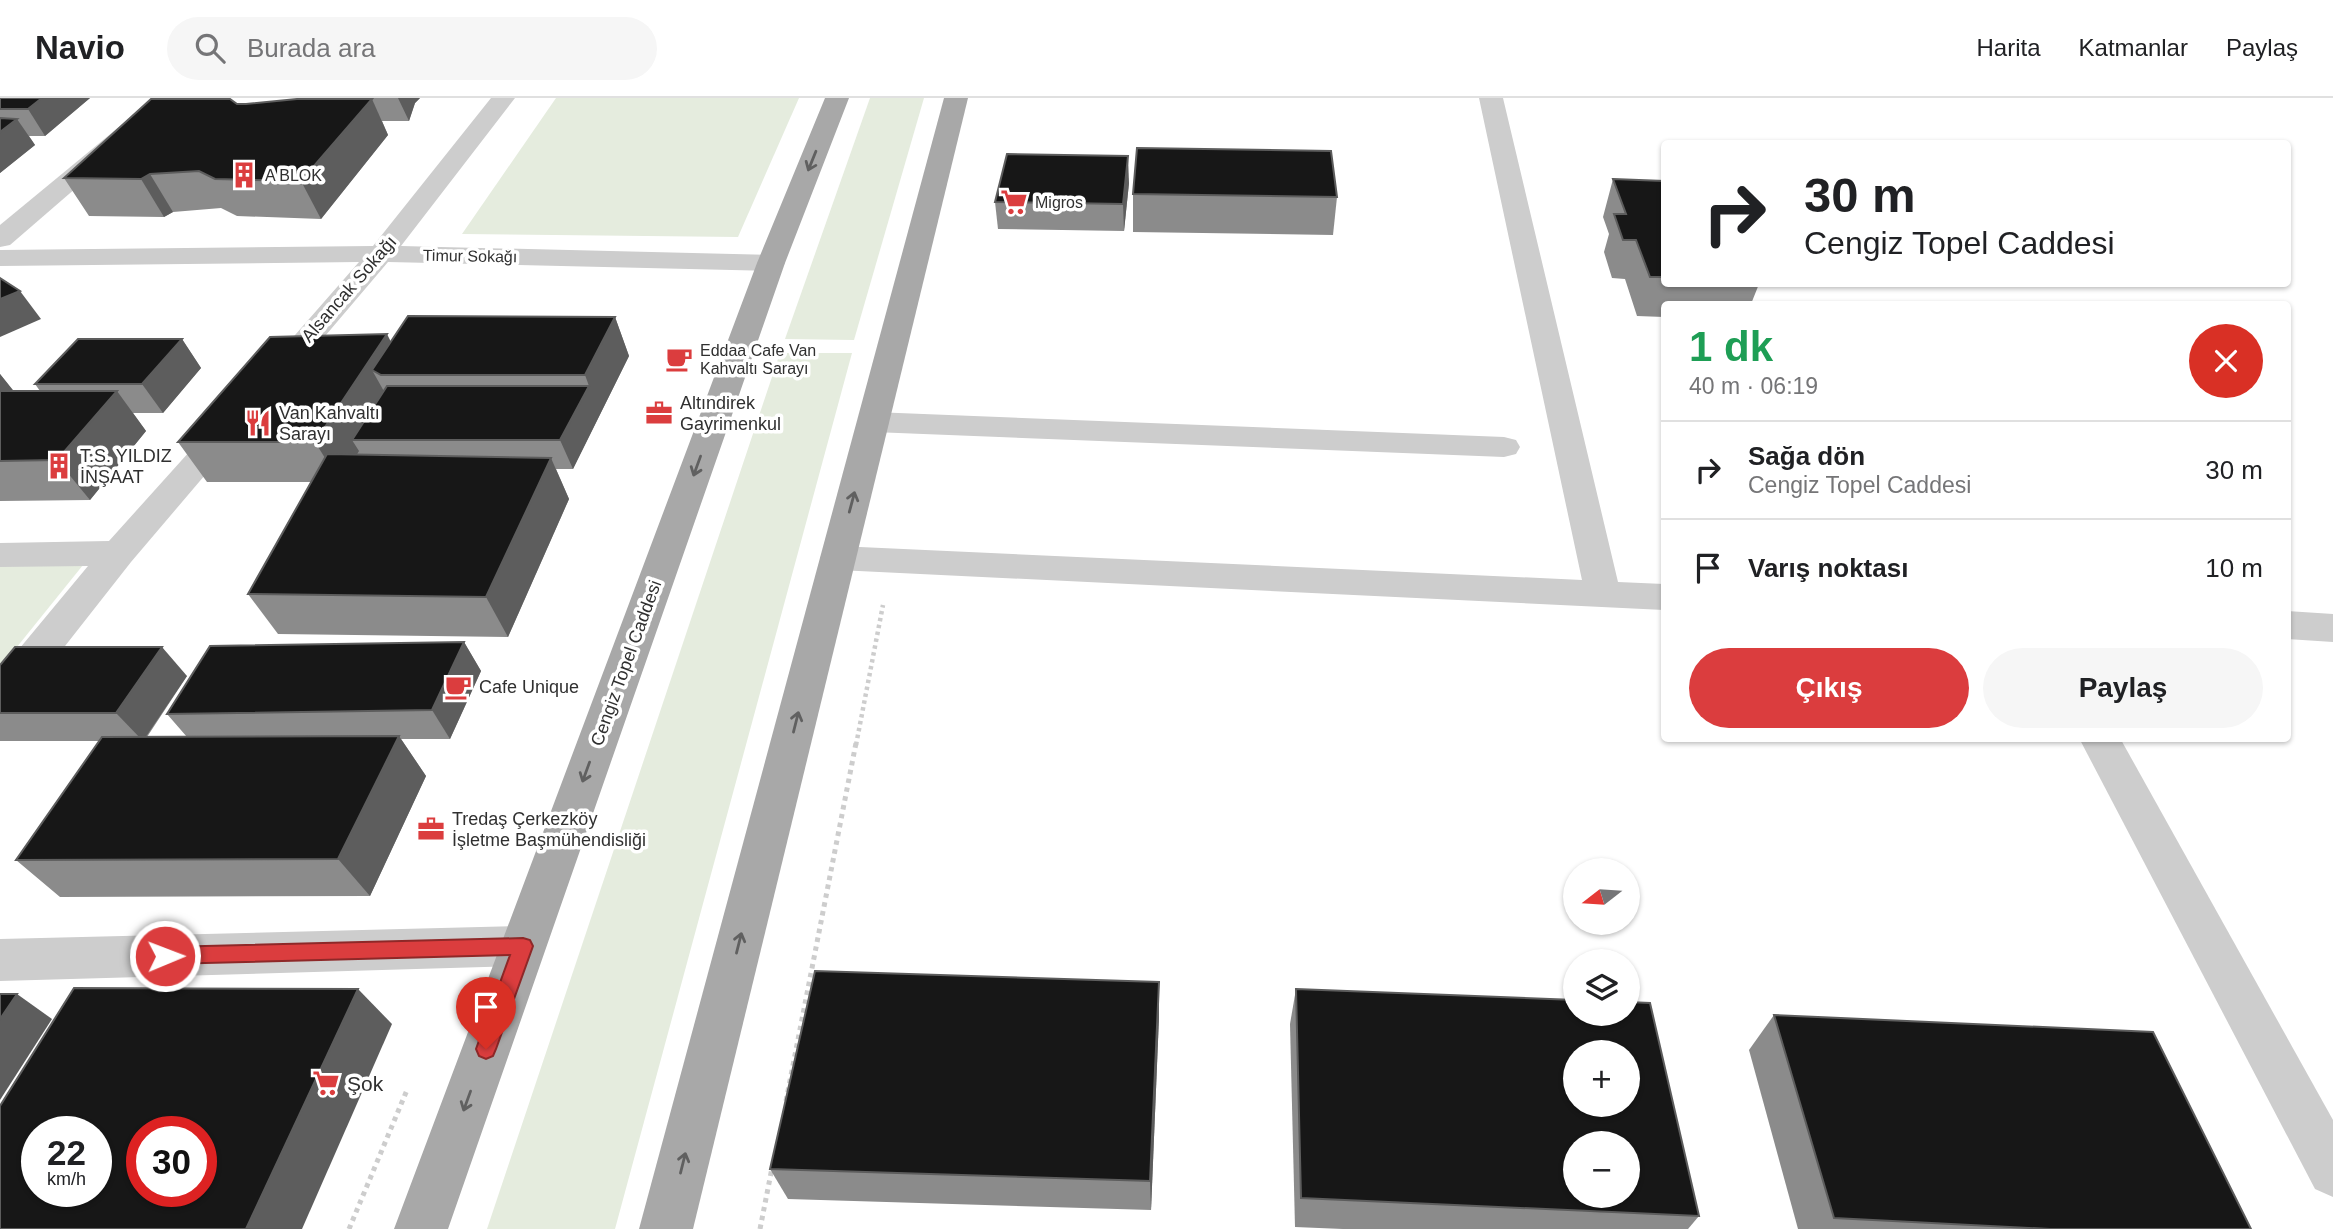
<!DOCTYPE html>
<html lang="tr">
<head>
<meta charset="utf-8">
<style>
	:root { --surface:#fff; --page:#f6f6f6; --text:#202124; --muted:#757577; --line:#e0e0e0; --accent:#db3d3e }
	body { margin:0; font-family:Arial,sans-serif; background:var(--page); color:var(--text); height:100vh; display:flex; flex-direction:column; font-size:26px; white-space:nowrap }
	* { box-sizing:border-box; margin:0 }
	p { font-size:23px; color:var(--muted) }
	.icon { flex:none; width:38px; height:38px; fill:none; stroke:currentColor; stroke-width:2; stroke-linecap:round; stroke-linejoin:round }
	.map { position:relative; flex:1; overflow:hidden }
	.side { position:absolute; left:1661px; top:203px; width:630px; height:441px; display:flex; flex-direction:column; background:var(--surface); border-radius:7px; box-shadow:0 2px 5px #0004 }
	.side>* { flex:none }
	.guide { position:absolute; left:1661px; top:42px; width:630px; height:147px; border-radius:7px; box-shadow:0 2px 5px #0004; background:#fff; color:var(--text); overflow:hidden }
	.needle { width:46px; rotate:253deg }
	.buttons { position:absolute; left:1563px; top:760px; display:grid; gap:14px }
	.buttons a { display:grid; place-items:center; width:77px; height:77px; border-radius:50%; background:var(--surface); box-shadow:0 2px 5px #0004; font-size:35px }
	.speed { position:absolute; left:21px; top:1018px; display:flex; gap:14px; font-size:35px; font-weight:700; text-align:center }
	.speed>* { display:grid; place-content:center; width:91px; height:91px; border-radius:50%; background:var(--surface); box-shadow:0 2px 5px #0004; line-height:1 }
	.speed small { font-size:18px; font-weight:400 }
	.speed .limit { border:10px solid #d22; background:#fff; color:#111 }
	.pin { position:absolute; display:grid; place-items:center; width:60px; height:60px; color:#fff; margin:-72px -30px; border-radius:50% 50% 50% 0; rotate:-45deg; box-shadow:0 0 7px #0007 }
	.pin .icon { rotate:45deg }
	.me { position:absolute; width:77px; margin:-38px; rotate:89deg; stroke-linejoin:round; filter:drop-shadow(0 0 5px #0008) }
	.turn { display:flex; align-items:center; gap:24px; height:147px; padding:0 28px; font-size:32px }
	.turn .icon { width:91px; height:91px; stroke-width:2.5 }
	.turn b { display:block; font-size:49px; line-height:60px }
	.round { display:grid; place-items:center; flex:none; width:74px; height:74px; border-radius:37px; background:var(--page) }
	.summary { display:flex; align-items:center; justify-content:space-between; height:119px; padding:0 28px }
	h1 { font-size:42px; font-weight:800; line-height:52px; color:#1e9e55 }
	.action { display:flex; gap:14px; margin-top:auto; padding:14px 28px }
	.action a { flex:1; height:80px; border-radius:42px; background:var(--accent); color:#fff; font-size:28px; font-weight:800; line-height:80px; text-align:center }
	.action a+a { background:var(--page); color:var(--text) }
	ul { padding:0; list-style:none }
	li { display:flex; align-items:center; gap:21px; height:98px; padding:0 28px; border-top:2px solid var(--line) }
	li div { flex:1 }
	li b { display:block; font-size:26px }
	li em { font-style:normal }
	header { display:flex; align-items:center; gap:42px; box-sizing:border-box; height:98px; padding:0 35px; background:var(--surface); border-bottom:2px solid var(--line) }
	header strong { font-size:33px }
	nav { display:flex; gap:38px; margin-inline-start:auto; font-size:24px }
	.search { width:490px; height:63px; background:var(--page); display:flex; align-items:center; gap:18px; box-sizing:border-box; padding:0 24px; border-radius:38px; color:var(--muted); font-size:26px }
	.map>svg:first-child { display:block }
	.green { fill:#e5ecde }
	.lines { fill:none; stroke-linecap:round; stroke-linejoin:round }
	.path-far1 { stroke:#cdcdcd; stroke-width:4.5; stroke-dasharray:3.5 3.5; stroke-linecap:butt }
	.path { stroke:#cdcdcd; stroke-width:5; stroke-dasharray:4.5 4.5; stroke-linecap:butt }
	.minor { fill:#cdcdcd; fill-rule:evenodd }
	.major { fill:#a8a8a8; fill-rule:evenodd }
	.wall { fill:#8b8b8b }
	.shaded-wall { fill:#5d5d5d }
	.building { fill:#171717; stroke:#5d5d5d; stroke-width:2; fill-rule:evenodd }
	.oneway { stroke:#606060 }
	.route { fill:#db3d3e; stroke:#8e2828; stroke-width:2 }
	.labels { text-anchor:middle; dominant-baseline:central; stroke-width:7; stroke-linejoin:round; paint-order:stroke }
	.far-poi-label { font-size:16px; fill:#303030; stroke:#fff; text-anchor:start }
	.far-street-label { font-size:16px; fill:#303030; stroke:#fff }
	.street-label { font-size:18px; fill:#303030; stroke:#fff }
	.poi-label { font-size:18px; fill:#303030; stroke:#fff; text-anchor:start }
	.near-poi-label { font-size:21px; fill:#303030; stroke:#fff; text-anchor:start }
</style>
</head>
<body>
<header>
<strong>Navio</strong>
<div class="search"><svg class="icon" aria-label="search" viewBox="0 0 24 24"><circle cx="10" cy="10" r="6"/><path d="M15 15l6 6"/></svg>Burada ara</div>
<nav><a>Harita</a><a>Katmanlar</a><a>Paylaş</a></nav>
</header>
<div class="map">
<svg width="2333" height="1131" viewBox="0 0 2333 1131">
	<rect width="100%" height="100%" fill="#fff"/>
	<g class="green">
		<path d="M556,0H799L738,139L462,136Z"/>
		<path d="M870,0H924L854,242L785,241Z"/>
		<path d="M780,255H852L615,1131H487Z"/>
		<path d="M0,467H83L0,570Z"/>
	</g>
	<g class="lines">
		<path class="path-far1" d="M856,647L883,507"/>
		<g class="path">
			<path d="M786,1003L856,645"/>
			<path d="M349,1131L407,992"/>
			<path d="M760,1131L772,1070"/>
		</g>
		<g class="minor">
			<path d="M154,0H180L10,147L0,149V127Z"/>
			<path d="M491,0H515L401,148L771,157L781,159L785,165L781,171L771,173L388,164L286,284L275,286L264,284L260,277L359,164L0,168V152L373,148Z"/>
			<path d="M1479,0H1503L1618,484L1664,486V512L838,472L825,469L820,460L825,451L838,448L1582,482Z"/>
			<path d="M873,314L1504,339L1516,342L1520,349L1516,356L1504,359L873,334L862,331L857,324L862,317Z"/>
			<path d="M228,320L239,323L244,330L239,337L131,464L14,613L0,617V574L88,468L0,469V445L109,443L217,323Z"/>
			<path d="M2287,513L2333,516V544L2287,541Z"/>
			<path d="M2079,640H2120L2333,1022V1099L2315,1091Z"/>
			<path d="M523,828L539,834L546,848L539,862L523,868L0,883V841Z"/>
		</g>
		<g class="major">
			<path d="M825,0H849L785,165L448,1131H394L757,165Z"/>
			<path d="M944,0H968L693,1131H639Z"/>
		</g>
	</g>
	<g class="wall">
		<path d="M0,0H90L45,38H29L35,47L0,75Z"/>
		<path d="M338,0H420L415,5L409,23H382L388,37L321,121L237,118L221,110L173,114L164,119L89,118L64,80L237,6H246L339,1Z"/>
		<path d="M1613,81L1664,83V186H1759L1751,206H1664V219L1637,218L1625,181L1612,180L1604,154L1609,136L1603,119Z"/>
		<path d="M1129,85L1124,133L998,131L995,104Z"/>
		<path d="M1133,96L1337,99L1333,137L1133,134Z"/>
		<path d="M615,219L629,258L573,371H556L569,401L508,539L278,536L248,496L311,384H207L178,344L391,244Z"/>
		<path d="M182,241L201,270L163,315H133L146,333L90,402L0,403V276L13,293H40L35,286Z"/>
		<path d="M464,544L481,573L450,641H401L426,678L370,798L60,799L16,762L99,643H0V567L187,578L147,639H187L167,616Z"/>
		<path d="M1159,884V919L1151,1112L788,1101L770,1071Z"/>
		<path d="M1296,891L1699,1118L1688,1131H1343L1295,1129L1290,926Z"/>
		<path d="M1774,917L2251,1131H1798L1749,952Z"/>
	</g>
	<g class="shaded-wall">
		<path d="M42,0H90L45,38L28,11Z"/>
		<path d="M398,0H420L415,5L409,23Z"/>
		<path d="M372,1L388,37L321,121L301,83Z"/>
		<path d="M17,21L35,47L0,75V34Z"/>
		<path d="M1128,58L1129,85L1124,133L1123,106Z"/>
		<path d="M150,76L173,114L164,119L141,81Z"/>
		<path d="M20,193L41,221L0,239V201Z"/>
		<path d="M615,219L629,258L573,371L560,342L589,288L585,277Z"/>
		<path d="M387,236L407,276L372,272L390,304L352,342L359,353L340,384L315,344Z"/>
		<path d="M182,241L201,270L163,315L142,286Z"/>
		<path d="M0,276L17,297L0,314Z"/>
		<path d="M117,293L146,333L90,402L57,362Z"/>
		<path d="M551,360L569,401L508,539L486,499Z"/>
		<path d="M464,544L481,573L450,641L432,612Z"/>
		<path d="M162,549L187,578L143,643L116,615Z"/>
		<path d="M399,638L426,678L370,798L338,761Z"/>
		<path d="M1159,884V919L1151,1112L1150,1083Z"/>
		<path d="M358,891L392,926L302,1131H246Z"/>
		<path d="M17,896L52,921L0,1002V921Z"/>
	</g>
	<g class="building">
		<path d="M0,0H42L28,11H0Z"/>
		<path d="M151,1H230L237,6H246L297,1H372L301,83L215,81L199,73L150,76L141,81L64,80Z"/>
		<path d="M0,20L17,21L0,34Z"/>
		<path d="M1137,50L1331,53L1337,99L1133,96Z"/>
		<path d="M1007,56L1128,58L1123,106L995,104Z"/>
		<path d="M1613,81L1664,83V179H1650L1636,142H1623L1614,116H1626Z"/>
		<path d="M0,180L20,193L0,201Z"/>
		<path d="M408,218L615,219L585,277H381L372,272Z"/>
		<path d="M387,236L315,344H178L270,239Z"/>
		<path d="M78,241H182L142,286H35Z"/>
		<path d="M387,288H589L560,342H352Z"/>
		<path d="M0,293H117L57,362L0,363Z"/>
		<path d="M327,356L551,360L486,499L248,496Z"/>
		<path d="M464,544L432,612L167,616L210,548Z"/>
		<path d="M15,549H162L116,615H0V567Z"/>
		<path d="M399,638L338,761L16,762L102,639Z"/>
		<path d="M815,873L1159,884L1150,1083L770,1071Z"/>
		<path d="M74,890L358,891L246,1131H0V1008ZM37,1034H96V1094H37ZM142,1034H201V1094H142Z"/>
		<path d="M1296,891L1575,902V915H1628V904L1650,905L1699,1118L1301,1100ZM1575,954H1628V1006H1575ZM1575,1045H1628V1097H1575Z"/>
		<path d="M0,896H17L0,921Z"/>
		<path d="M1774,917L2153,934L2251,1131H2050L1834,1120Z"/>
	</g>
	<defs><path id="oneway-shaft" d="M-6 0H5M1.5-3L5.5 0L1.5 3" fill="none" stroke-width="1.6" stroke-linecap="round" stroke-linejoin="round" transform="scale(1.75)"/></defs>
	<g class="oneway">
		<use href="#oneway-shaft" transform="translate(812 63) rotate(112)"/>
		<use href="#oneway-shaft" transform="translate(697 368) rotate(110)"/>
		<use href="#oneway-shaft" transform="translate(852 404) rotate(-75)"/>
		<use href="#oneway-shaft" transform="translate(796 624) rotate(-76)"/>
		<use href="#oneway-shaft" transform="translate(586 674) rotate(110)"/>
		<use href="#oneway-shaft" transform="translate(739 845) rotate(-76)"/>
		<use href="#oneway-shaft" transform="translate(467 1003) rotate(110)"/>
		<use href="#oneway-shaft" transform="translate(683 1065) rotate(-76)"/>
	</g>
	<path class="route" d="M523,840L530,842L533,848L496,951L493,958L486,961L479,958L476,951L510,857L165,866L158,864L155,858L158,852L165,849Z"/>
	<defs>
		<g id="building-bare" transform="scale(2.1)"><path d="M-4-6H4V6H1V3H-1V6H-4ZM-2.5-4.3h1.7v1.8h-1.7ZM.8-4.3h1.7v1.8H.8ZM-2.5-1h1.7V.8h-1.7ZM.8-1h1.7V.8H.8Z" fill="#db3d3e" stroke="#fff" stroke-width="2.5" paint-order="stroke"/></g>
		<g id="supermarket-bare" transform="scale(2.1)"><path d="M-6-5.5h2.5l.6 2H6L4.5 2H-2.5L-4.4-4H-6ZM-1.5 3.2a1.3 1.3 0 1 0 .1 0ZM3 3.2a1.3 1.3 0 1 0 .1 0Z" fill="#db3d3e" stroke="#fff" stroke-width="2.5" paint-order="stroke"/></g>
		<g id="cafe-bare" transform="scale(2.1)"><path d="M-5.5-4.5H6V0H3Q3 3.5 0 3.5H-2.5Q-5.5 3.5-5.5 0ZM3-3.2v2h1.7v-2ZM-6 4.5H4V6H-6Z" fill="#db3d3e" stroke="#fff" stroke-width="2.5" paint-order="stroke"/></g>
		<g id="office-bare" transform="scale(2.1)"><path d="M-6-3h4V-5.5h4V-3h4V5H-6ZM-1-4.5V-3h2v-1.5ZM-6 0V1H6V0Z" fill="#db3d3e" stroke="#fff" stroke-width="2.5" paint-order="stroke"/></g>
		<g id="restaurant-bare" transform="scale(2.1)"><path d="M-5-6h1v4h1v-4h1v4h1v-4h1v5L-1.5 .5V6h-2V.5L-5-1ZM5-6V6H3V1.5H1.5Q1.5-4 5-6Z" fill="#db3d3e" stroke="#fff" stroke-width="2.5" paint-order="stroke"/></g>
	</defs>
	<g fill-rule="evenodd">
		<use href="#building-bare" x="244" y="77"/>
		<use href="#supermarket-bare" x="1014" y="104"/>
		<use href="#cafe-bare" x="679" y="261"/>
		<use href="#office-bare" x="659" y="315"/>
		<use href="#restaurant-bare" x="258" y="325"/>
		<use href="#building-bare" x="59" y="368"/>
		<use href="#cafe-bare" x="458" y="589"/>
		<use href="#office-bare" x="431" y="731"/>
		<use href="#supermarket-bare" x="326" y="985"/>
	</g>
	<g class="labels">
		<g class="far-poi-label">
			<text x="265" y="77">A BLOK</text>
			<text x="1035" y="104">Migros</text>
			<text x="700" y="252">Eddaa Cafe Van<tspan x="700" dy="18">Kahvaltı Sarayı</tspan></text>
		</g>
		<g class="far-street-label">
			<text transform="translate(470 158) rotate(1)">Timur Sokağı</text>
		</g>
		<g class="street-label">
			<text transform="translate(349 191) rotate(-49)">Alsancak Sokağı</text>
			<text transform="translate(626 565) rotate(-70)">Cengiz Topel Caddesi</text>
		</g>
		<g class="poi-label">
			<text x="680" y="305">Altındirek<tspan x="680" dy="21">Gayrimenkul</tspan></text>
			<text x="279" y="315">Van Kahvaltı<tspan x="279" dy="21">Sarayı</tspan></text>
			<text x="80" y="358">T.S. YILDIZ<tspan x="80" dy="21">İNŞAAT</tspan></text>
			<text x="479" y="589">Cafe Unique</text>
			<text x="452" y="721">Tredaş Çerkezköy<tspan x="452" dy="21">İşletme Başmühendisliği</tspan></text>
		</g>
		<g class="near-poi-label">
			<text x="347" y="985">Şok</text>
		</g>
	</g>
</svg>
<div class="buttons">
<a><svg class="needle" viewBox="-14 -14 28 28"><path d="M0-13l5 13h-10z" fill="#e53935"/><path d="M0 13l5-13h-10z" fill="#757577"/></svg></a>
<a><svg class="icon" aria-label="layers" viewBox="0 0 24 24"><path d="M12 4l9 5-9 5-9-5zM3 14l9 5 9-5"/></svg></a>
<a>+</a>
<a>−</a>
</div>
<div class="speed"><div>22<small>km/h</small></div><div class="limit">30</div></div>
<div class="pin" style="left:486px;top:951px;background:#d93025"><svg class="icon" aria-label="arrive" viewBox="0 0 24 24"><path d="M6 21V4h12l-3 4 3 4H6"/></svg></div>
<svg class="me" style="left:165px;top:858px" viewBox="-20 -20 40 40"><circle r="17" fill="#db3d3e" stroke="#fff" stroke-width="3"/><path d="M0-11L8 9 0 5-8 9z" fill="#fff"/></svg>
<div class="guide">
<div class="turn"><svg class="icon" aria-label="right" viewBox="0 0 24 24"><path d="M7 20v-9h11M14 6l5 5-5 5"/></svg><div><b>30 m</b>Cengiz Topel Caddesi</div></div>
</div>
<section class="side">
<div class="summary"><div><h1>1 dk</h1><p>40 m · 06:19</p></div><a class="round" style="background:#d93025;color:#fff"><svg class="icon" aria-label="close" viewBox="0 0 24 24"><path d="M6 6l12 12M18 6L6 18"/></svg></a></div>
<ul>
<li><svg class="icon" aria-label="right" viewBox="0 0 24 24"><path d="M7 20v-9h11M14 6l5 5-5 5"/></svg><div><b>Sağa dön</b><p>Cengiz Topel Caddesi</p></div><em>30 m</em></li>
<li><svg class="icon" aria-label="arrive" viewBox="0 0 24 24"><path d="M6 21V4h12l-3 4 3 4H6"/></svg><div><b>Varış noktası</b></div><em>10 m</em></li>
</ul>
<div class="action"><a>Çıkış</a><a>Paylaş</a></div>
</section>
</div>
</body>
</html>
